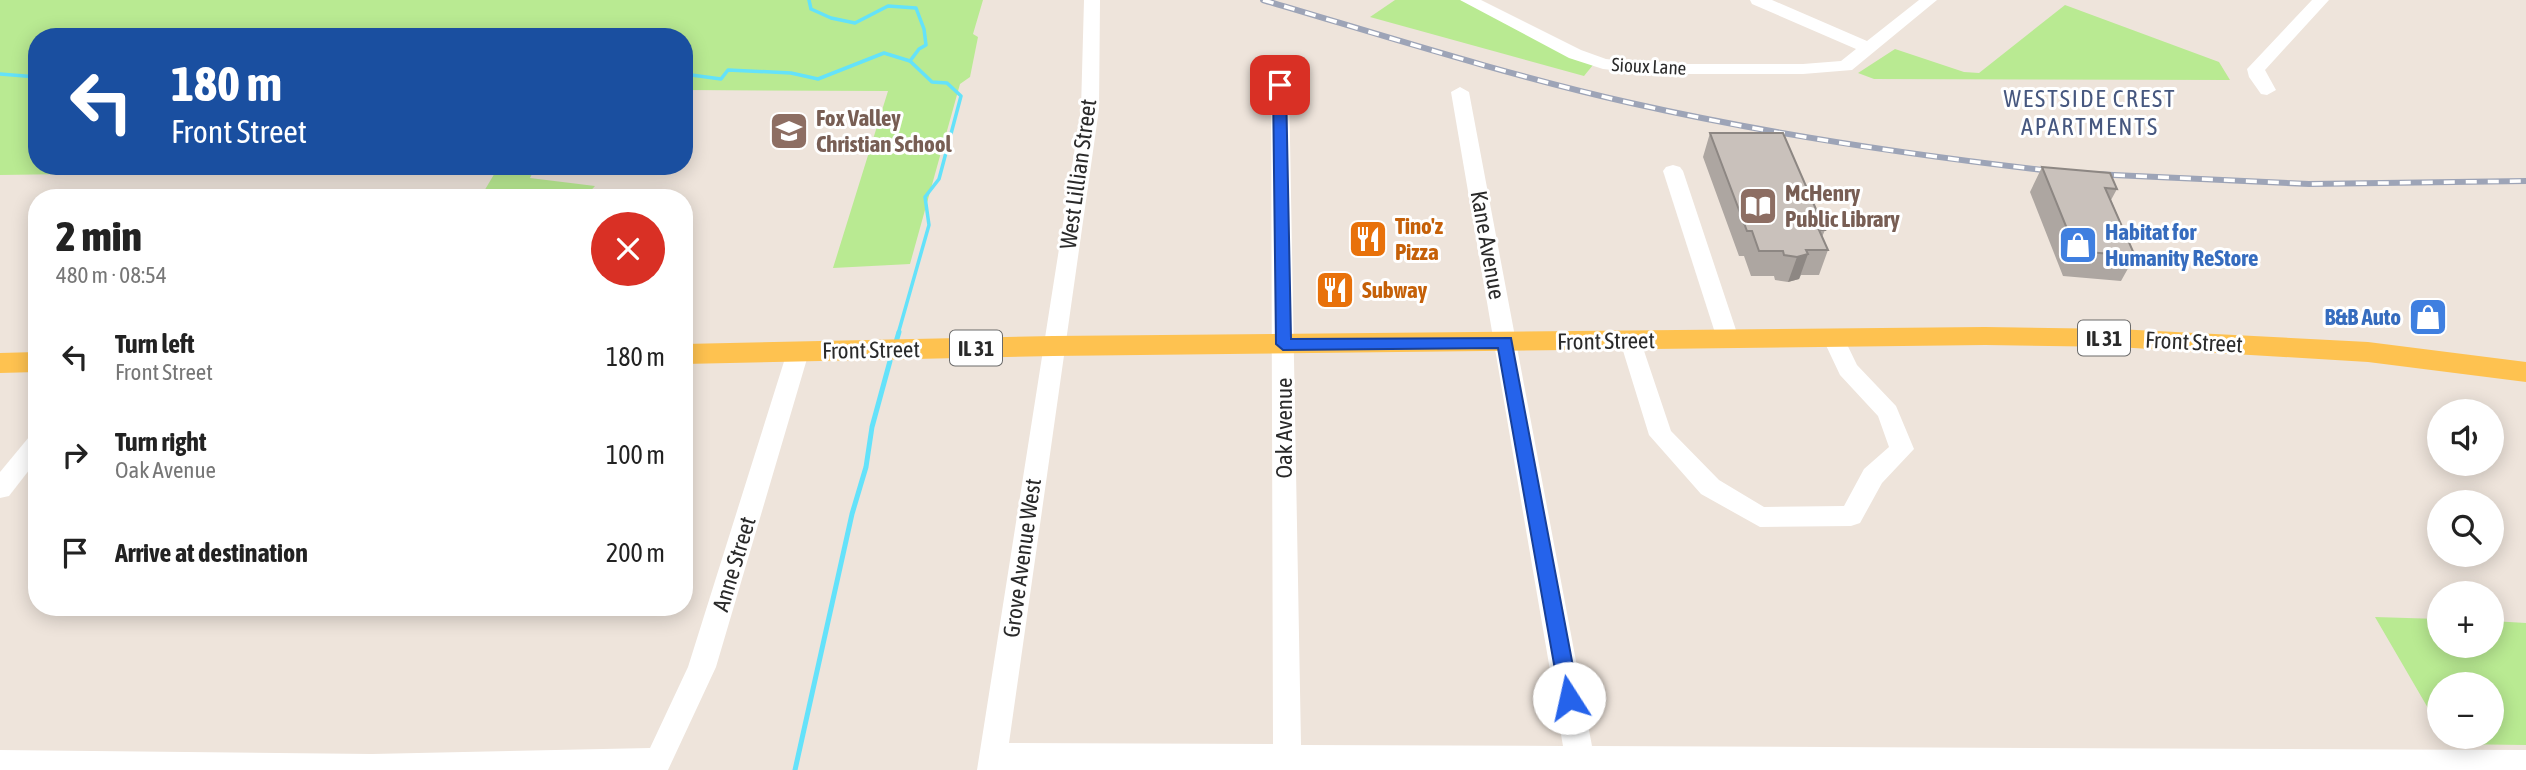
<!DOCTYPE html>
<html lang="en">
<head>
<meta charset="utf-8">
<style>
	:root { --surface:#fff; --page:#f2f2f2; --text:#222; --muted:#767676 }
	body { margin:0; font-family:"Asap Condensed",sans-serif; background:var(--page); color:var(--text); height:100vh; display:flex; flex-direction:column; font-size:26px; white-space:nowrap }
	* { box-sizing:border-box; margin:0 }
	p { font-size:23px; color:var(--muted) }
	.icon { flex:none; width:38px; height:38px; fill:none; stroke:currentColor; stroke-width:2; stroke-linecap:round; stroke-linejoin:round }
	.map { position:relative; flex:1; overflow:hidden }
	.side { position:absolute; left:28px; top:189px; width:665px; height:427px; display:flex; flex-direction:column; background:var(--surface); border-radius:28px; box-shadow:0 4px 18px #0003 }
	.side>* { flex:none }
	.banner { position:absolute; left:28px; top:28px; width:665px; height:147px; border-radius:28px; box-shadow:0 4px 18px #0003; background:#1a4fa0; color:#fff; overflow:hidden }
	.tools { position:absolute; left:2427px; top:399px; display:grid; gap:14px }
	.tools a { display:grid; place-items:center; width:77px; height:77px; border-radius:50%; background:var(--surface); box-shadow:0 4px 18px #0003; font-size:35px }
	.pin { position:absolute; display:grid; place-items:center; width:60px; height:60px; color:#fff; margin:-30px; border-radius:14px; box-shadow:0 4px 10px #0006 }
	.me { position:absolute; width:77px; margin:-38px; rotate:350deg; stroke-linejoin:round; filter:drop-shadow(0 0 5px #0008) }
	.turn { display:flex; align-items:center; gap:24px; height:147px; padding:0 28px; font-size:32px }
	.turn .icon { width:91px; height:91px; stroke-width:2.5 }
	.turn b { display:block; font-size:49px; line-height:60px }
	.round { display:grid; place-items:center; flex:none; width:74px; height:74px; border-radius:37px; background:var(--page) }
	.headline { display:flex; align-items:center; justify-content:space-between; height:119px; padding:0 28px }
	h1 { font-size:42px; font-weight:800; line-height:52px }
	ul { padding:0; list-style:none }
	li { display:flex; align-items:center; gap:21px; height:98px; padding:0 28px }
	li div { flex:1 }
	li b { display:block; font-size:26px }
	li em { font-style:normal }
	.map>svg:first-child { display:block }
	.green { fill:#b9ea92 }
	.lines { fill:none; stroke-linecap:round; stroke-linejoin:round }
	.stream-far1 { stroke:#64e2fa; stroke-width:3.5 }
	.stream { stroke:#64e2fa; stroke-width:5 }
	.minor { fill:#fff; fill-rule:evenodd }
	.major { fill:#fec250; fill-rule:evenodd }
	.rail-casing { stroke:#9da4b7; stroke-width:6 }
	.rail { stroke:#fff; stroke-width:3.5; stroke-dasharray:11; stroke-linecap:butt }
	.wall { fill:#ada6a1 }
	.shaded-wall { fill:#8d8783 }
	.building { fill:#c9c1bb; stroke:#8d8783; stroke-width:2 }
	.route { fill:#2563eb; stroke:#184099; stroke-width:2 }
	.labels { text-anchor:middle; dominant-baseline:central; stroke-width:6; stroke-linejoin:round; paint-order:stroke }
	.far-street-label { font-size:19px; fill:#2a2a2a; stroke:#fff }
	.shield { fill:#fff; stroke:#6a6a6a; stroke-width:2 }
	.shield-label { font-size:21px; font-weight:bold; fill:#2a2a2a }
	.education-label { font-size:23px; font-weight:bold; fill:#785e54; stroke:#fff; text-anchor:start }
	.street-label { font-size:23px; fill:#2a2a2a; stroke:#fff }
	.food-label { font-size:23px; font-weight:bold; fill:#c56008; stroke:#fff; text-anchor:start }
	.shop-label { font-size:23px; font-weight:bold; fill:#366cbe; stroke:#fff; text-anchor:start }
	.neighbourhood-label { font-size:24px; letter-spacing:2px; fill:#46577f; stroke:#fff }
</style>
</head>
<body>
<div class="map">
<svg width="2526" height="770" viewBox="0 0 2526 770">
	<rect width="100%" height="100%" fill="#eee4db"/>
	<g class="green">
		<path d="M0,0H983L973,34L978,37L970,77L960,84L910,264L833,268L888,91L684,90V37H37V166H146L139,173L0,175Z"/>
		<path d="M1395,0H1461L1593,65L1584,76L1370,17Z"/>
		<path d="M2065,5L2219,62L2230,80L1874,79L1858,73L1895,49L1964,72L1979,73Z"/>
		<path d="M499,166H536L530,178L595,186L584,198H480Z"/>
		<path d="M2375,617L2439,619L2440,646H2492V621L2526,623V745L2449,744L2445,737H2492V684H2440L2439,727Z"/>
	</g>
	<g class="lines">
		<g class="stream-far1">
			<path d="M809,0L811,9L831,18L855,23L888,6L916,8L924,29L926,45L919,49L910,61L932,82L947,83L961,96L939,179L925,197L929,225L898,334"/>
			<path d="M0,74L37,77"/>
			<path d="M684,74L721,79L728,70L791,73L818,79L884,53L910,61"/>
		</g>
		<g class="stream">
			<path d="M896,342L899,332"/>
			<path d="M795,770L852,514L866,467L872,427L890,361"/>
		</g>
		<g class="minor">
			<path d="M1084,0H1100L1099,109L1009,743L1273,744L1271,85L1280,80L1289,85L1301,745L1563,746L1451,92L1460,87L1469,92L1592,746L2526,750V770H977L1081,109Z"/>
			<path d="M1460,0H1481L1581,50L1606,59L1649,64H1803L1841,61L1856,49L1752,4L1750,0H1772L1867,41L1919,0H1937L1852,70L1803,74H1649L1603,69L1569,58Z"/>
			<path d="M2312,0H2329L2265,70L2276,90L2267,95L2261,94L2249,77L2247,69Z"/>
			<path d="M1673,165L1680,167L1683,171L1739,339L1736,344L1728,347L1720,344L1717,339L1663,171L1666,167Z"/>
			<path d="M1834,331L1842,334L1857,365L1896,406L1914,449L1882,483L1860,523L1851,526L1760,527L1701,494L1649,435L1620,341L1623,336L1631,333L1639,336L1671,431L1719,480L1764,507L1844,506L1864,469L1889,447L1878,416L1840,375L1823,339L1826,334Z"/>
			<path d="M798,344L806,346L809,352L716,667L668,770H0V750L372,754L650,748L688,667L787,352L790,346Z"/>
			<path d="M37,434V460L9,496L0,498V472L29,437Z"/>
		</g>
		<g class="major">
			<path d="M1985,327L2117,329L2368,342L2526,362V382L2368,362L2117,347L1985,345L1053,356L684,364V344L1053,336Z"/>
			<path d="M37,352V372L0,373V353Z"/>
		</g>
		<g class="rail-casing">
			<g id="rail">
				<path d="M1263,0C1385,36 1507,75 1631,103C1773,135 1917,156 2061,172"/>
				<path d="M2092,174L2309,184L2526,181"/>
			</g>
		</g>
		<use href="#rail" class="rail"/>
	</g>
	<g class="wall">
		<path d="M1710,133L1825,230L1822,237L1828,250L1819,275H1801L1799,279L1788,282L1775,280L1774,276H1751L1744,256H1739L1703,157Z"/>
		<path d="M2042,167L2117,189L2111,200L2135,256L2121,281L2063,276L2030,192Z"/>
	</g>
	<path class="shaded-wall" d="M1808,254L1799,279L1788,282L1797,257Z"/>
	<g class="building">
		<path d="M1710,133H1783L1825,230H1819L1828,250H1806L1808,254L1797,257L1784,255L1783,251H1759L1752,231H1747Z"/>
		<path d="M2042,167L2110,173L2117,189L2105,188L2135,256L2076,251Z"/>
	</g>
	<path class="route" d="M1280,81L1286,85L1291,339L1511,338L1579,698L1576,704L1569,707L1563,704L1560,698L1498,348L1283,350L1276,344L1273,85Z"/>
	<defs>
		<g id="school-square" transform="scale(2.0125)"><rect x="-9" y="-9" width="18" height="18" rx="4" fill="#8d6e63" stroke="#fff"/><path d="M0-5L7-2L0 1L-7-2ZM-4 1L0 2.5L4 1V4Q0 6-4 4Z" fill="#fff"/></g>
		<g id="library-square" transform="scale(2.0125)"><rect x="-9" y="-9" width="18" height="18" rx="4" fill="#8d6e63" stroke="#fff"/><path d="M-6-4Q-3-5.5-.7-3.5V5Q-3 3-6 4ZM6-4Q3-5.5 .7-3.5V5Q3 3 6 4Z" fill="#fff"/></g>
		<g id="restaurant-square" transform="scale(2.0125)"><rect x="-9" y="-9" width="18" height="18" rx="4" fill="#e8710a" stroke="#fff"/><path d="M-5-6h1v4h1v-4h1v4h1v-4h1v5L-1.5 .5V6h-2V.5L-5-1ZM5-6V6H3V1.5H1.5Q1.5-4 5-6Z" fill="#fff"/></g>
		<g id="shop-square" transform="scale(2.0125)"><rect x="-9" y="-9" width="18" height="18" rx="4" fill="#3f7fe0" stroke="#fff"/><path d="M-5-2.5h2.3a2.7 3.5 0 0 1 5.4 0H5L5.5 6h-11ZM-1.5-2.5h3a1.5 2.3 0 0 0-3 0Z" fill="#fff"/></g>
	</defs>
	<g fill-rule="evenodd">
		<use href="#school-square" x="789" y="131"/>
		<use href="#library-square" x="1758" y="206"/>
		<use href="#restaurant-square" x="1368" y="239"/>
		<use href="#shop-square" x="2078" y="245"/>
		<use href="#restaurant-square" x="1335" y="290"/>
		<use href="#shop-square" x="2428" y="317"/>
	</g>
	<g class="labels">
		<g class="far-street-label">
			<text transform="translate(1649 66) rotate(3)">Sioux Lane</text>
		</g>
		<g class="shield">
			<rect x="2078" y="320.5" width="52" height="35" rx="5"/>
			<rect x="950" y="330.5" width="52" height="35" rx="5"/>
		</g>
		<g class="shield-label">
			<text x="2104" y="338">IL 31</text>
			<text x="976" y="348">IL 31</text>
		</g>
		<g class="education-label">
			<text x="816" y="118">Fox Valley<tspan x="816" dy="26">Christian School</tspan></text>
			<text x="1785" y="193">McHenry<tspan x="1785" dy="26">Public Library</tspan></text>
		</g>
		<g class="street-label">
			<text transform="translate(1078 174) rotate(-82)">West Lillian Street</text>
			<text transform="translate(1488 245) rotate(80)">Kane Avenue</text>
			<text transform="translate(1606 341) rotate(-1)">Front Street</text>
			<text transform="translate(2194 342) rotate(3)">Front Street</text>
			<text transform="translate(871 350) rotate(-1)">Front Street</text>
			<text transform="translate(1284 428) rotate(-90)">Oak Avenue</text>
			<text transform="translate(1022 558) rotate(-82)">Grove Avenue West</text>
			<text transform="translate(734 564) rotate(-73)">Anne Street</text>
		</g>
		<g class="food-label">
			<text x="1395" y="226">Tino'z<tspan x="1395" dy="26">Pizza</tspan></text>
			<text x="1362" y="290">Subway</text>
		</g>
		<g class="shop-label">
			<text x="2105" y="232">Habitat for<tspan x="2105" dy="26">Humanity ReStore</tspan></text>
			<text x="2401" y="317" text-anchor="end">B&amp;B Auto</text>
		</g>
		<g class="neighbourhood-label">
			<text x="2090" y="98">WESTSIDE CREST<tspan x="2090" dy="28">APARTMENTS</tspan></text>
		</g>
	</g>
</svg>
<div class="tools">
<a><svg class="icon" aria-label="sound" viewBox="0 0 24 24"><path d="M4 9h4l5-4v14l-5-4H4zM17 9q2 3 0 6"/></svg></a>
<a><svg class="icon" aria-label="search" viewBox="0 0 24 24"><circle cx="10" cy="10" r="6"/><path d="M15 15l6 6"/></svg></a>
<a>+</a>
<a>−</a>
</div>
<div class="pin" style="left:1280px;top:85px;background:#d93025"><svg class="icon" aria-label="arrive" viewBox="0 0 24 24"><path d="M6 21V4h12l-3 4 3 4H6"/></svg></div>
<svg class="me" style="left:1569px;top:698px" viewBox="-20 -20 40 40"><circle r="19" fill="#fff"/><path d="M0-13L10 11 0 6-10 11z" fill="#2563eb"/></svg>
<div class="banner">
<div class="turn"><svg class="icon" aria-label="left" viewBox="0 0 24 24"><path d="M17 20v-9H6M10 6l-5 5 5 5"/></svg><div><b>180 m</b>Front Street</div></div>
</div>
<section class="side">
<div class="headline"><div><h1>2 min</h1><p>480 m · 08:54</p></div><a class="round" style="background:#d93025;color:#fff"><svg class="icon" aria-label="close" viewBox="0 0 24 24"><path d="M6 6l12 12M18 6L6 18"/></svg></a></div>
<ul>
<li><svg class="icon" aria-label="left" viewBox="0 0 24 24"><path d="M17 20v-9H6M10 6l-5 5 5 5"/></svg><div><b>Turn left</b><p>Front Street</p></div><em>180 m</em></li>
<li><svg class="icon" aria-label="right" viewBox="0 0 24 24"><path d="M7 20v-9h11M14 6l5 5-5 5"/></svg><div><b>Turn right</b><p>Oak Avenue</p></div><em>100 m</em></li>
<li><svg class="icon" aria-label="arrive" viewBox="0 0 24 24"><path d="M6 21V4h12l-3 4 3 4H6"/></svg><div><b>Arrive at destination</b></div><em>200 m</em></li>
</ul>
</section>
</div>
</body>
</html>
